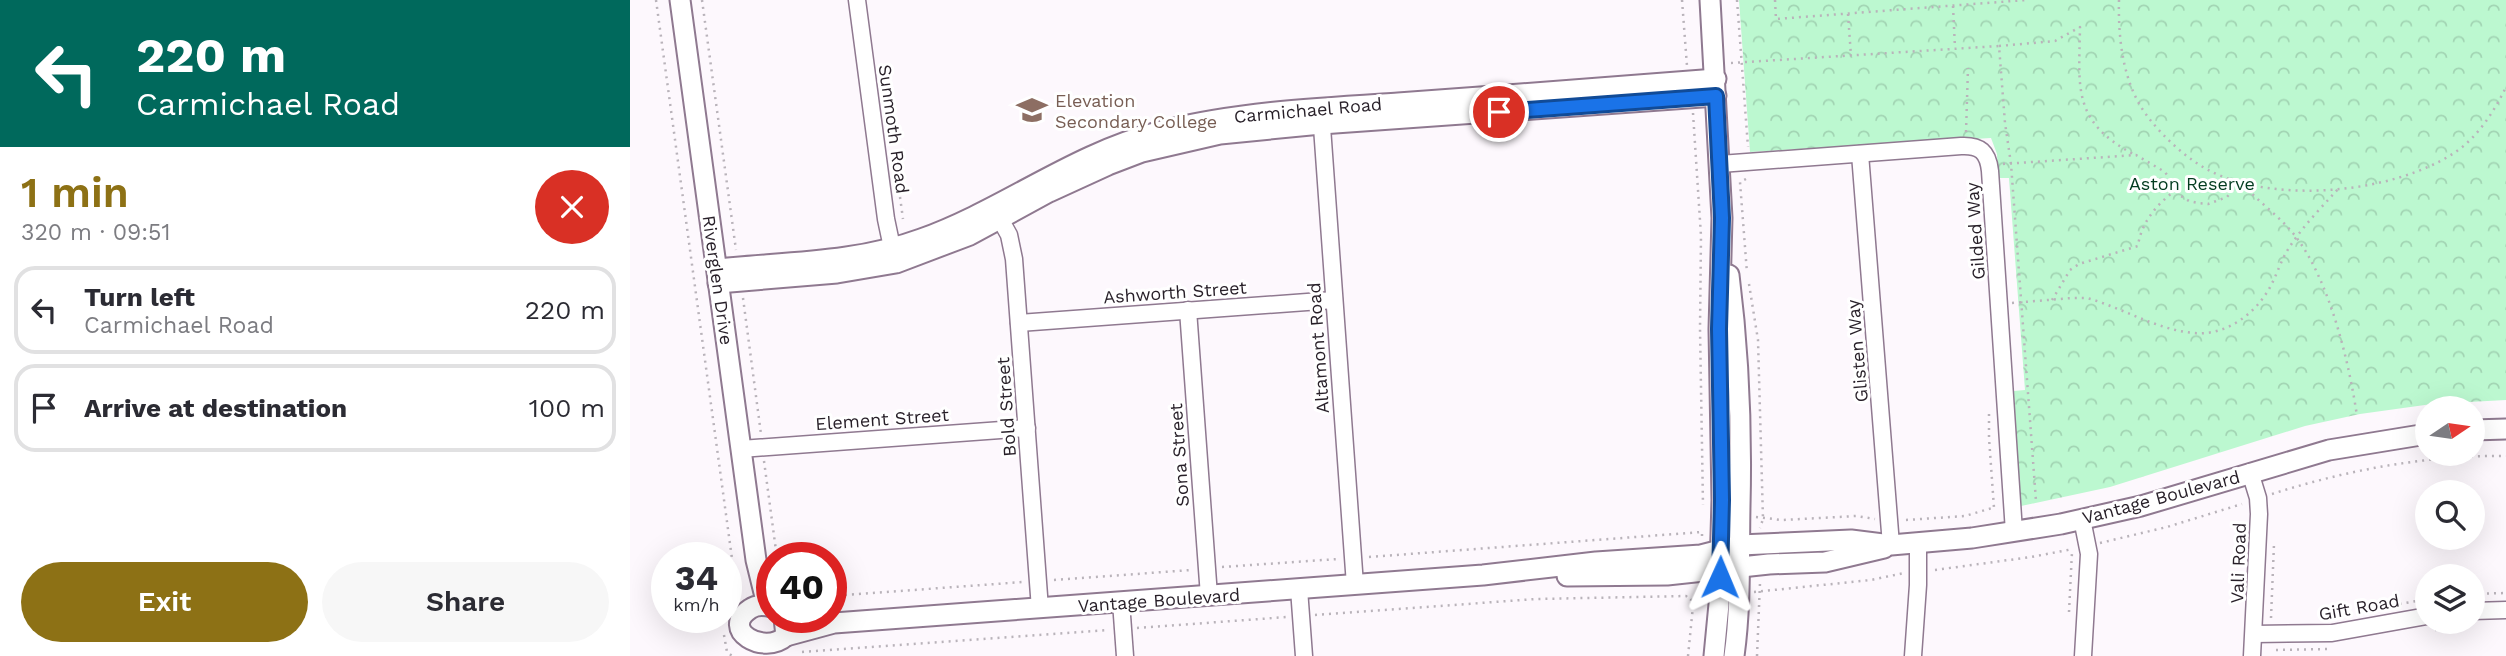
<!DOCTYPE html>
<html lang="en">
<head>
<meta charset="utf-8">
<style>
	:root { --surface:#fff; --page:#f7f7f7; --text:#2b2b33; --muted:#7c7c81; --line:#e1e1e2; --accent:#8d7115 }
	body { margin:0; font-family:"Work Sans",sans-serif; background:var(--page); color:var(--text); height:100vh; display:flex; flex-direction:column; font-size:26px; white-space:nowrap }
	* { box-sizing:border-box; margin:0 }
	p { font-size:23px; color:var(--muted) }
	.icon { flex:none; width:38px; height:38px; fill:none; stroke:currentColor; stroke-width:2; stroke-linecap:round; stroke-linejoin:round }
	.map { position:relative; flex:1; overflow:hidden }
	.panel { display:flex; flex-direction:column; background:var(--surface); width:630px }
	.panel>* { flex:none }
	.hud { background:#00695c; color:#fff; overflow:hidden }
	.needle { width:46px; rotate:77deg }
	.controls { position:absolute; left:1785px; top:396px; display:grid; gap:14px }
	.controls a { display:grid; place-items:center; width:70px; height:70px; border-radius:50%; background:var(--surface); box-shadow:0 7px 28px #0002; font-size:35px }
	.speed { position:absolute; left:21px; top:542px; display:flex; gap:14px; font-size:35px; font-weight:700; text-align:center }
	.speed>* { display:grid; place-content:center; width:91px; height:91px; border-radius:50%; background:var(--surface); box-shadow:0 7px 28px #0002; line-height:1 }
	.speed small { font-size:18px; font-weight:400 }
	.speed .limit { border:10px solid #d22; background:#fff; color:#111 }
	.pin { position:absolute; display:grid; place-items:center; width:60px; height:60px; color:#fff; margin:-30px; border:4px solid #fff; border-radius:50%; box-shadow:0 2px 7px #0007 }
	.me { position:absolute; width:77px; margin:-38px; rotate:1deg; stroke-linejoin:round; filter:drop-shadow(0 0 5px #0008) }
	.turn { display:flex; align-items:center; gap:24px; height:147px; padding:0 21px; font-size:32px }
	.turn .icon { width:91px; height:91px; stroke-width:2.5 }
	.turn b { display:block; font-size:49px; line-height:60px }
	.round { display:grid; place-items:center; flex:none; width:74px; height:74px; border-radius:37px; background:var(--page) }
	.headline { display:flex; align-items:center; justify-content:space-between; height:119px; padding:0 21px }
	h1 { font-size:42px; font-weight:600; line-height:52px; color:var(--accent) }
	.action { display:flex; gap:14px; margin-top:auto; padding:14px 21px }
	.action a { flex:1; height:80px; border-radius:42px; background:var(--accent); color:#fff; font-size:28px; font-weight:600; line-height:80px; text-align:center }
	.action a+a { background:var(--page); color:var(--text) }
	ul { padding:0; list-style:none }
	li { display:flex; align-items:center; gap:21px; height:88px; margin:0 14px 10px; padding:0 7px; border:4px solid var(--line); border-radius:21px }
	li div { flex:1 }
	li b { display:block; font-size:26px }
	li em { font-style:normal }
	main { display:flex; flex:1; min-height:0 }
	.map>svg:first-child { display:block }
	.forest { fill:url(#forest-crowns) }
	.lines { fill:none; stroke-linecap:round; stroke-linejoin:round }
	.minor-casing { stroke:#8f7990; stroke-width:19 }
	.tertiary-casing { stroke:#8f7990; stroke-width:23 }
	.path { stroke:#b9b3ba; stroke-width:2.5; stroke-dasharray:2 5; stroke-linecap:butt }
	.minor { stroke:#fff; stroke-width:16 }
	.tertiary { stroke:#fff; stroke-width:19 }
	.route-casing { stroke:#114b97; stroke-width:18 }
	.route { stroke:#1a73e8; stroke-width:12 }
	.labels { text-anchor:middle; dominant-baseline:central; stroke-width:6; stroke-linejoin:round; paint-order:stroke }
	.education-label { font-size:18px; fill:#785e54; stroke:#fff; text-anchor:start }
	.street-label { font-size:18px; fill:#271f28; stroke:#fff }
	.park-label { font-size:18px; fill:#043c20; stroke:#fff }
</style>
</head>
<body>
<main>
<section class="panel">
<div class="hud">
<div class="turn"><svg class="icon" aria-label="left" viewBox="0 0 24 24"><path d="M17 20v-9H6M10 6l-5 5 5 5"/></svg><div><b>220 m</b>Carmichael Road</div></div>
</div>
<div class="headline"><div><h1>1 min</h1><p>320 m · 09:51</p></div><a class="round" style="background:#d93025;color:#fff"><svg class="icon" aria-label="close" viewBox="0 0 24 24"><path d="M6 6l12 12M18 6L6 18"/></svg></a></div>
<ul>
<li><svg class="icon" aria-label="left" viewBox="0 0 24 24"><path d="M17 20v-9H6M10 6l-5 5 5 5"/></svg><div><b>Turn left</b><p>Carmichael Road</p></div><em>220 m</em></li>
<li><svg class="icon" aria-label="arrive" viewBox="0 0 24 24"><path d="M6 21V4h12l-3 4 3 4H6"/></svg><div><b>Arrive at destination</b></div><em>100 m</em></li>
</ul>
<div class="action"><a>Exit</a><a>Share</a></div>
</section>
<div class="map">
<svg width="1876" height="656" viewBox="0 0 1876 656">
	<defs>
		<pattern id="forest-crowns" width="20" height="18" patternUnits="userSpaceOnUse" patternTransform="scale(1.75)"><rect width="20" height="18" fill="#bcf8d0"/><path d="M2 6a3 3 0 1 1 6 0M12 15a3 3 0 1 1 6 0" fill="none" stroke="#a2d4b3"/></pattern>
	</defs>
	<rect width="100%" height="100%" fill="#fdf8fd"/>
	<path class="forest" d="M1109,0H1876V400L1802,404L1730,414L1675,426L1480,487L1391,506L1385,451L1384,391L1395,390L1379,178H1368L1367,154L1361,138L1120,152Z"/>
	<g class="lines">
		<g class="minor-casing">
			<g id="minor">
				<path d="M227,0L256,219L264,257"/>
				<path d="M691,113L725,585"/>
				<path d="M1230,154L1261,545"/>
				<path d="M1090,164L1331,146C1350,145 1358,152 1360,171L1384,532"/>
				<path d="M364,208L379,235L384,259L410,609"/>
				<path d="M558,310L579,596"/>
				<path d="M389,323L704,300"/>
				<path d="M111,449L397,428"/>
				<path d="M1620,472L1628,498L1629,514L1622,656"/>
				<path d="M1452,519L1459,554L1453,656"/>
				<path d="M669,589L674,656"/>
				<path d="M491,602L495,656"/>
				<path d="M1843,611L1876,610"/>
				<path d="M1624,634L1702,633L1797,616"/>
				<path d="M1283,656L1288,585V543"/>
			</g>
		</g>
		<g class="tertiary-casing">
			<g id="tertiary">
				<path d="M50,0L126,560L137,605"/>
				<path d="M1080,0L1092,218L1089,329L1092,500L1089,604L1084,656"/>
				<path d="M87,269C154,262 226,263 291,239C375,209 443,153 532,131C609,112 689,108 768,103C874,95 980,88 1086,79"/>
				<path d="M1099,275C1109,354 1112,426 1110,506C1109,556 1111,606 1104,656"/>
				<path d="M88,283L207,273L266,263L340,235L419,192L478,165L512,152L590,134L691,124L1086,96"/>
				<path d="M1843,430L1876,429"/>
				<path d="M937,576L1037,575L1139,564L1195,562L1254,548"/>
				<path d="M142,607C134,605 127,604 120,609C89,630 134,656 156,636L154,618"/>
				<path d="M156,636L204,623L853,575L966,562L1071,555L1110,545L1221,540L1261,545L1342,538L1431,524L1511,506L1699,450L1797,434"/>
			</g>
		</g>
		<g class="path">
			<path d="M26,0L106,588L96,598"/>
			<path d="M72,0L106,250"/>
			<path d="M1052,0L1057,66"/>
			<path d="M1107,0L1118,147"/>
			<path d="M1145,0L1146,19L1396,0"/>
			<path d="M1489,0C1488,39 1493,85 1518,117C1534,138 1558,160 1582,172C1648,204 1763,193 1824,153C1847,138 1864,112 1876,87"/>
			<path d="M1323,6L1325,48"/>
			<path d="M1218,14L1221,56"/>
			<path d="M1369,46L1425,41L1450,27C1449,88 1442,121 1503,154"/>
			<path d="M1101,63L1369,46L1375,123L1381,164L1406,501"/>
			<path d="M1063,113L1071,236L1070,329L1073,505"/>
			<path d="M1336,132L1338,68"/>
			<path d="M1373,164L1506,155L1535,172L1551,196L1559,201L1568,203L1578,204L1597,197L1603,190L1606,181"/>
			<path d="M1116,179L1110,182L1117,273"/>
			<path d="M1613,184C1629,203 1651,217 1666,237C1700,282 1719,362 1727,416"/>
			<path d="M270,197L273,219"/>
			<path d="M1119,284L1128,340L1133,519L1130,528"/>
			<path d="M113,298L131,434"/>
			<path d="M1422,300L1440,270L1449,264L1508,246C1511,222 1528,203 1547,189"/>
			<path d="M1382,303L1442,298H1457C1493,308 1527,330 1564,333C1595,336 1624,315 1639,289C1646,277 1650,263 1657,251C1671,228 1691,208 1708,189"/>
			<path d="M1359,414V438L1364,508"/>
			<path d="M134,461L147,558"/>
			<path d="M1642,494C1717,470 1797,455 1876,456"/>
			<path d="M1126,517L1152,520L1226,516L1245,519"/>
			<path d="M1276,520L1335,516L1362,508"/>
			<path d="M1470,543L1537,527L1612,504"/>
			<path d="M739,557L1072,532V537"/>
			<path d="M592,567L708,559"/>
			<path d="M1305,570L1401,557L1443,549"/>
			<path d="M424,580L561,570"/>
			<path d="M1124,592L1241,580L1274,573"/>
			<path d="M1843,594L1876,593"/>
			<path d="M201,596L393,582"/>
			<path d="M1749,608L1797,599"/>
			<path d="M1439,612L1442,552"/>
			<path d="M685,615L906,599L1056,596L1061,600"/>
			<path d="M1641,618L1644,544"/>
			<path d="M507,628L657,617"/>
			<path d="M1805,630L1840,627"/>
			<path d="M94,635L97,652L102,656"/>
			<path d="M1646,650L1699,649"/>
			<path d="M172,652L479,630"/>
			<path d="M1058,656L1063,606L1061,600L1069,595V589"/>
			<path d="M1127,656L1130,583"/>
		</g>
		<use href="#minor" class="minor"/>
		<use href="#tertiary" class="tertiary"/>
	</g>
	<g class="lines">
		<g class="route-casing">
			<path id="route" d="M869,112L1086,96L1092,218L1089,329L1092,500L1090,577"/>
		</g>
		<use href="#route" class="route"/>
	</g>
	<defs>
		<g id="school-bare" transform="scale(2.415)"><path d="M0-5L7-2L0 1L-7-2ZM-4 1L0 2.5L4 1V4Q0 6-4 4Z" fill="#8d6e63" stroke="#fff" stroke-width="2.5" paint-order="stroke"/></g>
	</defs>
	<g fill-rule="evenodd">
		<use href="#school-bare" x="402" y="110"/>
	</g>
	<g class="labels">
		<g class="education-label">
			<text x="425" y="100">Elevation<tspan x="425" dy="21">Secondary College</tspan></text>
		</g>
		<g class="street-label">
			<text transform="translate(678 110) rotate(-5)">Carmichael Road</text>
			<text transform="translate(264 129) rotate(82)">Sunmoth Road</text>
			<text transform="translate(1345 231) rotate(-94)">Gilded Way</text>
			<text transform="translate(88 280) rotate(82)">Riverglen Drive</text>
			<text transform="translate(545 292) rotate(-4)">Ashworth Street</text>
			<text transform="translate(688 348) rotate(-94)">Altamont Road</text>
			<text transform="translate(1227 351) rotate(-95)">Glisten Way</text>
			<text transform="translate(376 407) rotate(-94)">Bold Street</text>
			<text transform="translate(252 419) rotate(-4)">Element Street</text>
			<text transform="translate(549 455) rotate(-94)">Sona Street</text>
			<text transform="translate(1531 497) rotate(-15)">Vantage Boulevard</text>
			<text transform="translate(1608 563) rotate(-88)">Vali Road</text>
			<text transform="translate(529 600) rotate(-4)">Vantage Boulevard</text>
			<text transform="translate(1729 607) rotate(-10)">Gift Road</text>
		</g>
		<g class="park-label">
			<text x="1562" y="183">Aston Reserve</text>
		</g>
	</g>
</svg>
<div class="controls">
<a><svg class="needle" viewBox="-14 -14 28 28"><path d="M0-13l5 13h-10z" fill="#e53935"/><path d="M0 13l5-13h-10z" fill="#7c7c81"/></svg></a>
<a><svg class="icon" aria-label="search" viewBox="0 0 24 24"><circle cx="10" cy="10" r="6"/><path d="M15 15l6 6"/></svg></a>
<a><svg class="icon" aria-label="layers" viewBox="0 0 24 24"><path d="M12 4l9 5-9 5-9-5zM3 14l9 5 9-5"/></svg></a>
</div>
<div class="speed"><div>34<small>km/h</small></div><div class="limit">40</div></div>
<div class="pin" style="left:869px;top:112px;background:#d93025"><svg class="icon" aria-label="arrive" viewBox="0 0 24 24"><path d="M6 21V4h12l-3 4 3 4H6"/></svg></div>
<svg class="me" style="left:1090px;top:577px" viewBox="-20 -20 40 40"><path d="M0-17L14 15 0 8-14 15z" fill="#1a73e8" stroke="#fff" stroke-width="4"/></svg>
</div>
</main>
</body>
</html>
